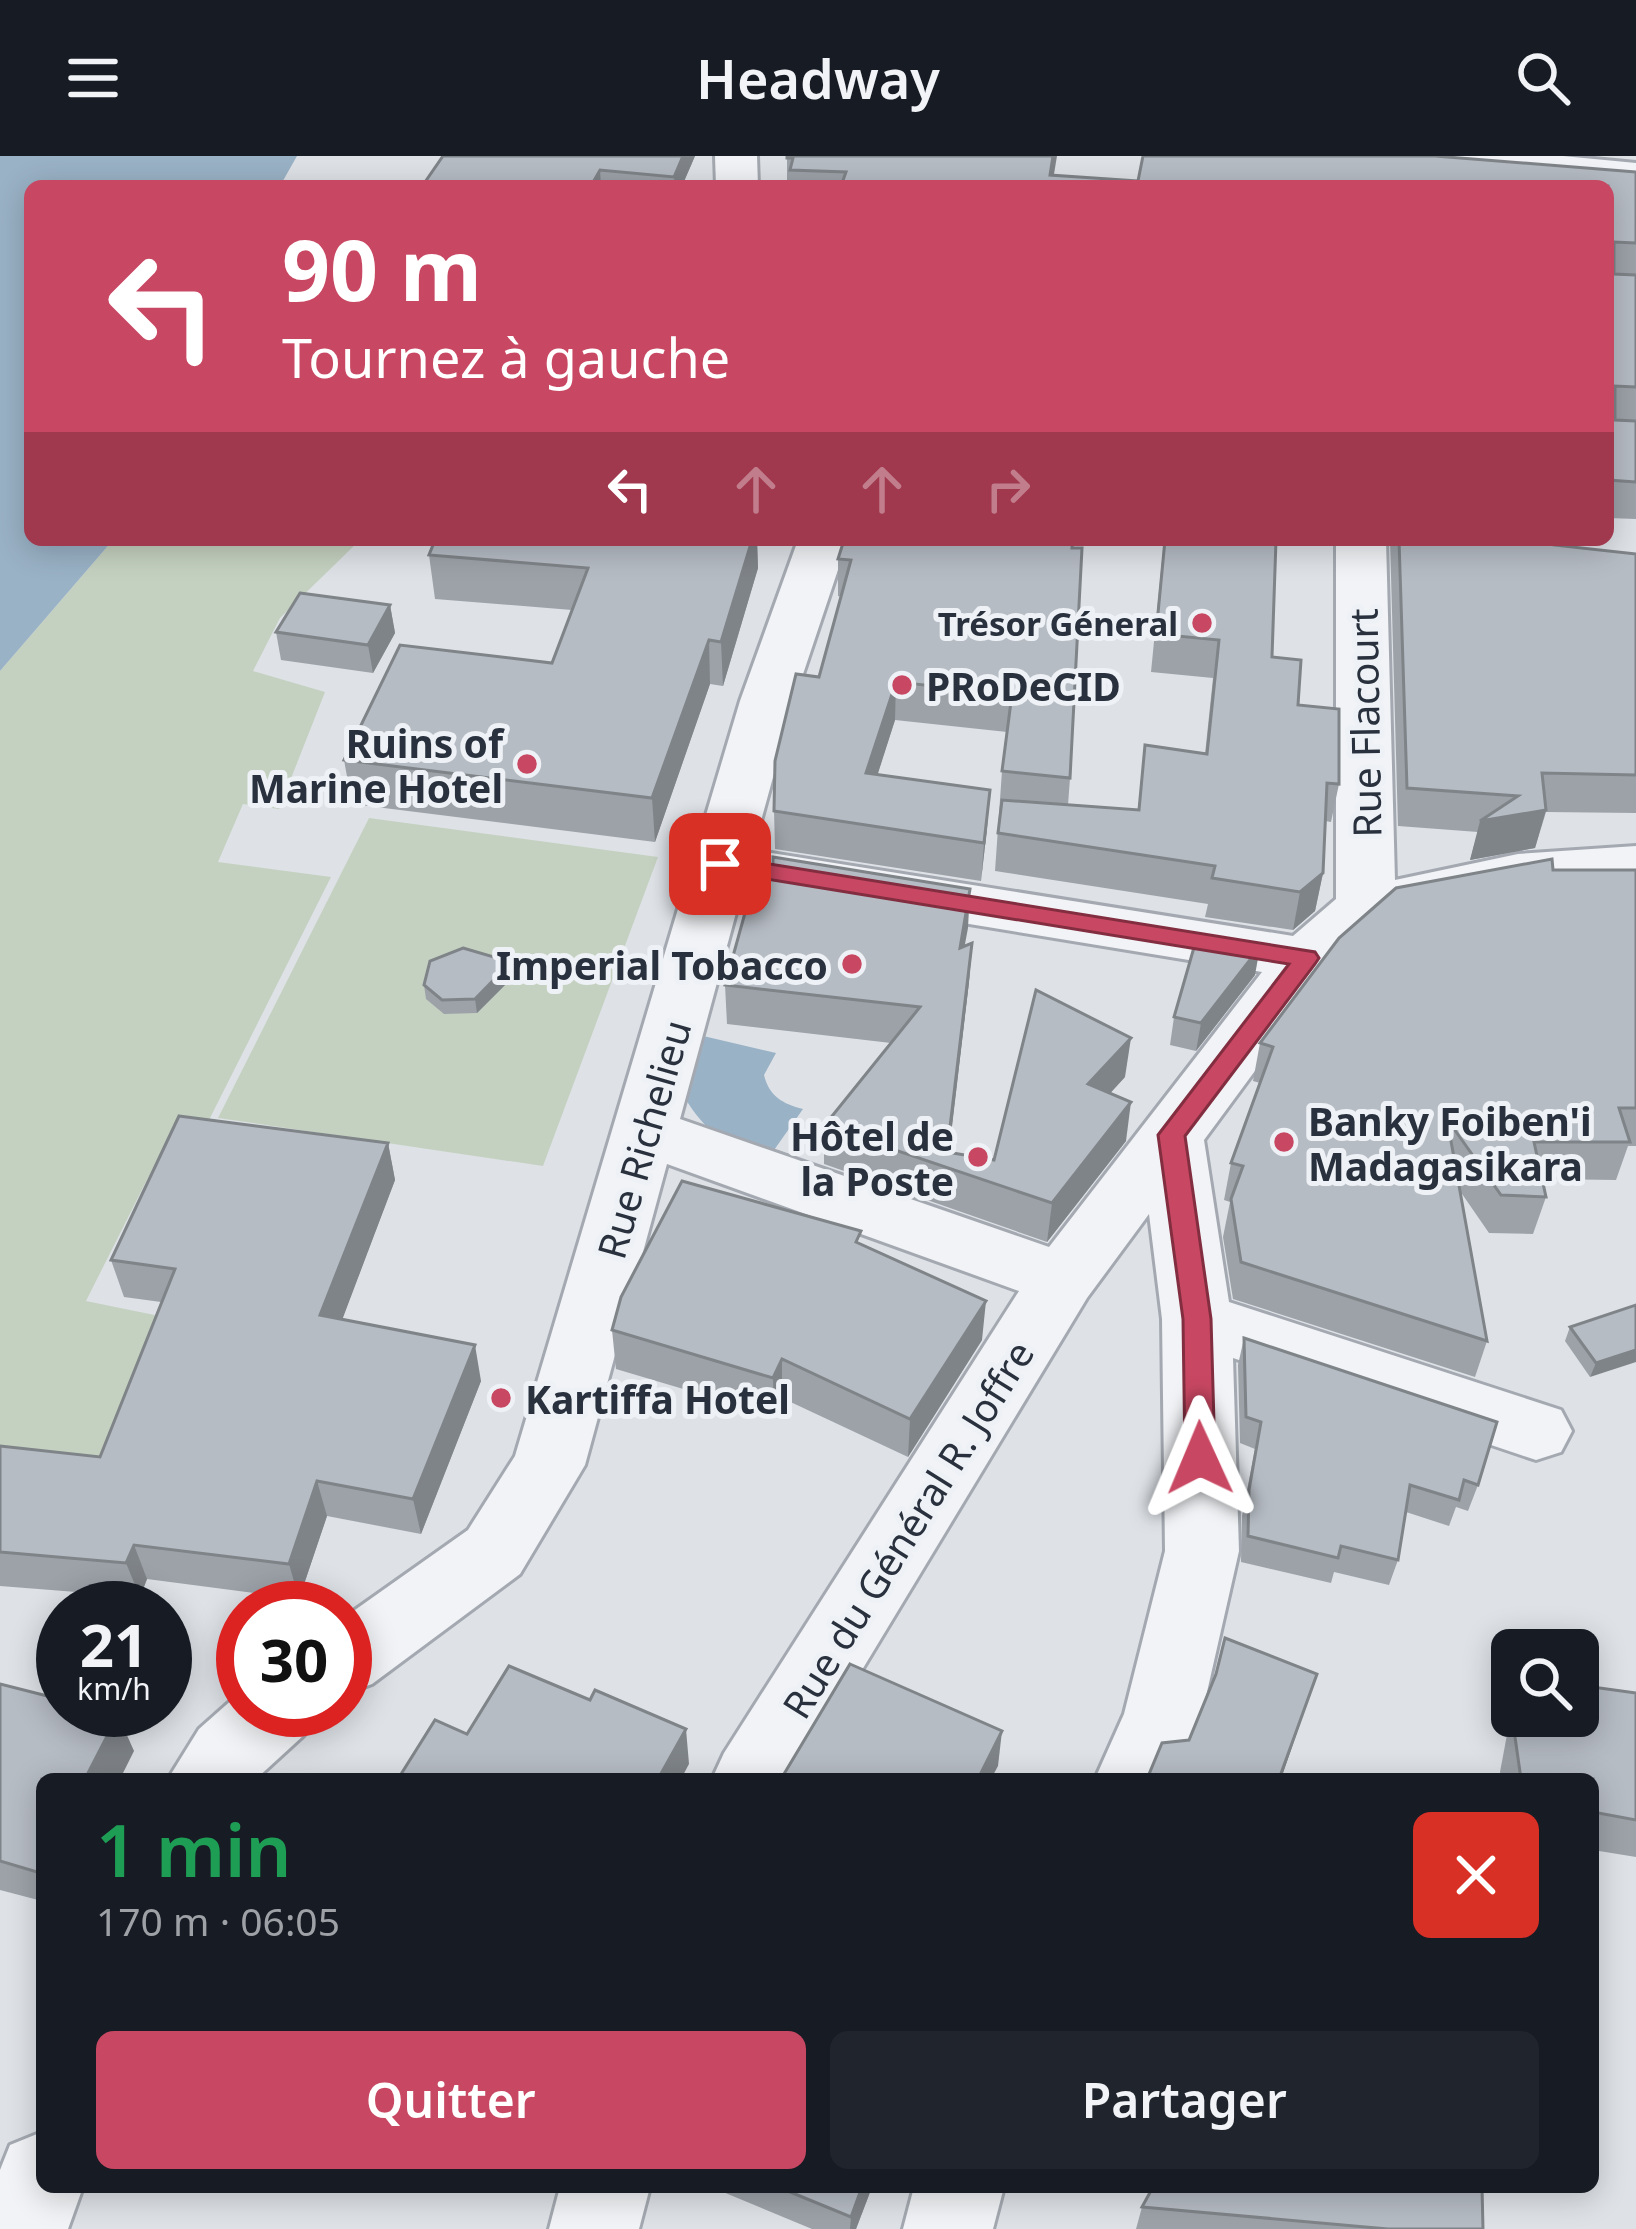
<!DOCTYPE html>
<html lang="fr">
<head>
<meta charset="utf-8">
<style>
	:root { --surface:#171b24; --page:#20242c; --text:#f1f3f6; --muted:#9ea1a6; --accent:#c84762 }
	body { margin:0; font-family:"Noto Sans",sans-serif; background:var(--page); color:var(--text); height:100vh; display:flex; flex-direction:column; font-size:45px; white-space:nowrap }
	* { box-sizing:border-box; margin:0 }
	p { font-size:39px; color:var(--muted) }
	.icon { flex:none; width:66px; height:66px; fill:none; stroke:currentColor; stroke-width:2; stroke-linecap:round; stroke-linejoin:round }
	.map { position:relative; flex:1; overflow:hidden }
	.side { position:absolute; left:36px; top:1617px; width:1563px; height:420px; display:flex; flex-direction:column; background:var(--surface); border-radius:18px; box-shadow:0 6px 30px #0003 }
	.side>* { flex:none }
	.banner { position:absolute; left:24px; top:24px; width:1590px; height:366px; border-radius:18px; box-shadow:0 6px 30px #0003; background:#c84762; color:#fff; overflow:hidden }
	.fabs { position:absolute; left:1491px; top:1473px; display:grid; gap:24px }
	.fabs a { display:grid; place-items:center; width:108px; height:108px; border-radius:18px; background:var(--surface); box-shadow:0 6px 30px #0003; font-size:60px }
	.speed { position:absolute; left:36px; top:1425px; display:flex; gap:24px; font-size:60px; font-weight:700; text-align:center }
	.speed>* { display:grid; place-content:center; width:156px; height:156px; border-radius:50%; background:var(--surface); box-shadow:0 6px 30px #0003; line-height:1 }
	.speed small { font-size:30px; font-weight:400 }
	.speed .limit { border:18px solid #d22; background:#fff; color:#111 }
	.pin { position:absolute; display:grid; place-items:center; width:102px; height:102px; color:#fff; margin:-51px; border-radius:24px; box-shadow:0 6px 18px #0006 }
	.me { position:absolute; width:132px; margin:-66px; rotate:359deg; stroke-linejoin:round; filter:drop-shadow(0 0 9px #0008) }
	.turn { display:flex; align-items:center; gap:42px; height:252px; padding:0 60px; font-size:54px }
	.turn .icon { width:156px; height:156px; stroke-width:2.5 }
	.turn b { display:block; font-size:84px; line-height:102px }
	.lanes { display:flex; align-items:center; height:114px; padding:0 60px; background:#0003; justify-content:center; gap:60px; direction:ltr }
	.lanes .off { opacity:.35 }
	.round { display:grid; place-items:center; flex:none; width:126px; height:126px; border-radius:18px; background:var(--page) }
	.headline { display:flex; align-items:center; justify-content:space-between; height:204px; padding:0 60px }
	h1 { font-size:72px; font-weight:600; line-height:90px; color:#1e9e55 }
	.action { display:flex; gap:24px; margin-top:auto; padding:24px 60px }
	.action a { flex:1; height:138px; border-radius:18px; background:var(--accent); color:#fff; font-size:48px; font-weight:600; line-height:138px; text-align:center }
	.action a+a { background:var(--page); color:var(--text) }
	header { display:flex; justify-content:space-between; align-items:center; height:156px; padding:0 60px; background:var(--surface); font-size:54px; font-weight:600 }
	.map>svg:first-child { display:block }
	.green { fill:#c5d1c0 }
	.water { fill:#9ab2c6 }
	.lines { fill:none; stroke-linecap:round; stroke-linejoin:round }
	.minor-casing { stroke:#a4a9b1; stroke-width:6 }
	.minor { fill:#f1f3f6; fill-rule:evenodd }
	.wall { fill:#9da2a9 }
	.shaded-wall { fill:#7f8489 }
	.building { fill:#b6bcc4; stroke:#7f8489; stroke-width:3 }
	.route { fill:#c84762; stroke:#822e40; stroke-width:3 }
	.poi-dot { fill:#c84762; stroke:#eef1f5; stroke-width:4.5 }
	.labels { text-anchor:middle; dominant-baseline:central; stroke-width:10; stroke-linejoin:round; paint-order:stroke }
	.far-poi-label { font-size:33px; font-weight:bold; fill:#28313d; stroke:#eef1f5; text-anchor:end }
	.poi-label { font-size:39px; font-weight:bold; fill:#28313d; stroke:#eef1f5; text-anchor:start }
	.street-label { font-size:39px; fill:#28313d; stroke:#eef1f5 }
</style>
</head>
<body>
<header><svg class="icon" aria-label="menu" viewBox="0 0 24 24"><path d="M4 6h16M4 12h16M4 18h16"/></svg>Headway<svg class="icon" aria-label="search" viewBox="0 0 24 24"><circle cx="10" cy="10" r="6"/><path d="M15 15l6 6"/></svg></header>
<div class="map">
<svg width="1636" height="2073" viewBox="0 0 1636 2073">
	<rect width="100%" height="100%" fill="#dee2e7"/>
	<g class="green">
		<path d="M113,384H360L280,462L253,515L325,536L279,653L243,648L218,706L331,721L203,976H171L86,1145L179,1164L109,1323L0,1316V515Z"/>
		<path d="M369,662L658,701L543,1010L218,962Z"/>
	</g>
	<g class="water">
		<path d="M0,0H297L280,30H30V384H113L0,515Z"/>
		<path d="M699,879L776,897L764,919C769,940 783,948 803,953L767,1004C728,991 706,977 685,942Z"/>
	</g>
	<g class="lines">
		<g class="minor-casing">
			<g id="minor">
				<path d="M715,0H757L758,30H716Z"/>
				<path d="M1421,0H1563L1636,7V33L1442,12L1427,9Z"/>
				<path d="M798,384H848L794,545L753,694L1293,780L1336,743V384H1386L1395,724L1518,698L1636,690V728L1518,738L1385,766L1327,817L1204,984L1229,1146L1561,1254L1572,1275L1561,1296L1536,1304L1233,1202L1239,1395L1202,1558L1175,1623H1095L1124,1558L1165,1395L1162,1163L1149,1058L1087,1142L796,1623H712L724,1597L1019,1135L667,1008L585,1309L520,1418L372,1528L345,1538V1461L468,1374L515,1300L740,545ZM743,731L1262,816L1049,1091L680,963Z"/>
				<path d="M243,1534V1554H315L304,1579L256,1623H168L199,1573Z"/>
				<path d="M42,1976V2031H83L68,2073H0V2014L10,1989Z"/>
				<path d="M560,2031H650L639,2073H549Z"/>
				<path d="M914,2031H1004L993,2073H903Z"/>
			</g>
		</g>
		<use href="#minor" class="minor"/>
	</g>
	<g class="wall">
		<path d="M695,0L682,30H423Z"/>
		<path d="M787,0L1138,25L1636,16V363L1608,362V30H787Z"/>
		<path d="M435,384H757L758,412L723,530L710,528L655,686L352,648L344,604L552,507L572,454L435,443L429,399Z"/>
		<path d="M1164,384H1276L1272,501L1339,628L1331,666L1325,665L1323,717L1315,755L1293,774L1205,761L1208,748L995,715L1002,615L1007,576L895,564L877,619L987,672L981,725L775,693L774,655L819,521L841,441L838,440V403L1074,392L1070,622L1068,649L1138,654L1145,589L1205,598L1213,522L1151,516Z"/>
		<path d="M1390,384H1554V389L1636,398V657L1546,656L1535,692L1470,704L1478,676L1398,670Z"/>
		<path d="M390,449L395,477L373,517L281,504L276,476Z"/>
		<path d="M1553,714H1636V990H1628L1616,1024L1542,1023L1546,1041L1533,1078L1489,1077L1460,1035L1487,1185L1475,1221L1233,1143L1223,1081L1230,1046L1224,1044L1231,1007L1260,927L1253,925L1260,887Z"/>
		<path d="M773,723L970,733L964,790L972,787L969,826L949,996L994,1004L1125,921L1110,937L1126,985L1047,1086L824,1008V970L891,887L727,868L725,829Z"/>
		<path d="M511,806L513,821L477,857L444,858L426,843L424,829Z"/>
		<path d="M1255,819L1196,895L1170,889L1174,861Z"/>
		<path d="M388,987L395,1024L342,1163L481,1225L421,1378L327,1360L299,1443L147,1423L140,1441L0,1430V1290L100,1301L161,1146L124,1141L111,1104Z"/>
		<path d="M861,1089L982,1184L908,1301L782,1242L774,1260L616,1213L612,1174Z"/>
		<path d="M1636,1149L1590,1221L1565,1185L1570,1171Z"/>
		<path d="M1244,1182L1478,1329L1468,1355L1456,1351L1449,1370L1406,1356L1398,1404L1389,1429L1334,1416L1331,1427L1241,1406L1242,1360L1255,1293L1240,1287L1238,1209Z"/>
		<path d="M0,1528L134,1595L42,1623V1745L0,1734Z"/>
		<path d="M1636,1537V1701L1593,1694V1623H1501L1500,1616L1512,1552V1560H1578Z"/>
		<path d="M711,2031H872L856,2073H812Z"/>
		<path d="M1142,2051L1483,2073H1136Z"/>
	</g>
	<g class="shaded-wall">
		<path d="M683,0H695L682,30H675L674,21Z"/>
		<path d="M1053,0H1057L1052,30H1049Z"/>
		<path d="M600,14L601,30H591Z"/>
		<path d="M752,384H757L758,412L723,530L721,486Z"/>
		<path d="M390,449L395,477L373,517L368,489Z"/>
		<path d="M709,484L710,528L655,686L652,642Z"/>
		<path d="M896,526L895,564L866,655V617Z"/>
		<path d="M990,634L987,672L981,725L984,687Z"/>
		<path d="M1546,654L1535,692L1470,704L1480,665Z"/>
		<path d="M1323,717L1315,755L1293,774L1300,736Z"/>
		<path d="M970,733L968,772L957,831L960,792Z"/>
		<path d="M972,787L969,826L947,1012L946,1011Z"/>
		<path d="M1260,791L1255,819L1196,895L1201,867Z"/>
		<path d="M511,806L513,821L477,857L475,843Z"/>
		<path d="M1131,882L1125,921L1083,967L1088,928Z"/>
		<path d="M1131,946L1126,985L1047,1086L1052,1047Z"/>
		<path d="M388,987L395,1024L330,1196L320,1159Z"/>
		<path d="M986,1145L982,1184L908,1301L910,1263Z"/>
		<path d="M475,1189L481,1225L421,1378L413,1343Z"/>
		<path d="M1636,1194V1206L1590,1221L1596,1207Z"/>
		<path d="M782,1203V1242L774,1260L773,1222Z"/>
		<path d="M317,1325L327,1360L299,1443L289,1408Z"/>
		<path d="M134,1389L147,1423L140,1441L126,1407Z"/>
		<path d="M1317,1518L1281,1623H1279Z"/>
		<path d="M118,1559L134,1595L120,1623H85Z"/>
		<path d="M686,1573L689,1608L681,1623H658Z"/>
		<path d="M1002,1575L998,1610L991,1623H978Z"/>
		<path d="M862,2031H872L856,2073H850L851,2061Z"/>
	</g>
	<g class="building">
		<path d="M443,0H683L674,21L600,14L591,30L423,29Z"/>
		<path d="M787,0H1053L1050,19L1138,25L1143,0H1435L1636,16V87L1614,86V118L1636,119V231L1615,230V264L1636,265V326L1608,324V30H841L846,16L790,14L793,2H787Z"/>
		<path d="M435,384H752L721,486L709,484L652,642L344,604L400,489L552,507L588,412L429,399Z"/>
		<path d="M844,384H1073L1072,392H1082L1070,622L1002,615L1012,538L896,526L866,617L990,634L984,687L774,655L775,605L796,518L819,521L851,404L838,403Z"/>
		<path d="M1165,384H1276L1272,501L1301,504L1298,549L1339,553V628L1327,627L1323,717L1300,736L1212,722L1215,710L998,677L1002,644L1139,654L1145,589L1207,598L1219,484L1156,478Z"/>
		<path d="M1399,384H1554V389L1636,398V619L1542,617L1546,654L1480,665L1518,640L1407,632Z"/>
		<path d="M300,437L390,449L368,489L276,476Z"/>
		<path d="M773,701L970,733L960,792L972,787L947,996L994,1004L1036,834L1131,882L1088,928L1131,946L1052,1047L824,970L920,851L725,829L755,721L773,723Z"/>
		<path d="M1552,703L1553,714H1636V952H1619L1630,986H1534L1546,1041L1501,1039L1447,963L1487,1185L1241,1106L1231,1043L1243,1010L1231,1007L1273,891L1260,887L1339,782L1396,732Z"/>
		<path d="M1197,781L1260,791L1201,867L1174,861Z"/>
		<path d="M463,792L511,806L475,843L442,844L424,829L430,805Z"/>
		<path d="M179,960L388,987L320,1159L475,1189L413,1343L317,1325L289,1408L134,1389L126,1407L0,1396V1290L100,1301L175,1113L111,1104Z"/>
		<path d="M682,1025L861,1075L856,1086L986,1145L910,1263L782,1203L773,1222L612,1174L621,1141Z"/>
		<path d="M1636,1149V1194L1596,1207L1570,1171Z"/>
		<path d="M1244,1182L1497,1266L1478,1329L1464,1324L1459,1344L1410,1329L1398,1404L1341,1390L1338,1402L1248,1380L1249,1334L1261,1266L1246,1261Z"/>
		<path d="M1225,1482L1317,1518L1279,1623H1147L1162,1587L1189,1584L1216,1518Z"/>
		<path d="M850,1508L1002,1575L978,1623H781Z"/>
		<path d="M509,1510L590,1544L595,1534L686,1573L658,1623H398L435,1564L467,1578Z"/>
		<path d="M0,1528L63,1544V1554H99L118,1559L85,1623H42V1707L37,1716L0,1705Z"/>
		<path d="M1578,1529L1636,1537V1664L1593,1656V1623H1521L1515,1581L1519,1560H1578Z"/>
		<path d="M778,2031H862L851,2061Z"/>
		<path d="M1153,2031H1482L1483,2073H1388L1142,2051Z"/>
	</g>
	<path class="route" d="M720,700L1315,796L1319,802L1315,808L1185,980L1211,1163L1215,1302L1211,1311L1200,1315L1189,1311L1185,1302L1183,1163L1158,979L1289,808L711,714V702Z"/>
	<g class="poi-dot">
		<circle cx="1202" cy="467" r="12"/>
		<circle cx="902" cy="529" r="12"/>
		<circle cx="527" cy="608" r="12"/>
		<circle cx="852" cy="808" r="12"/>
		<circle cx="1284" cy="986" r="12"/>
		<circle cx="978" cy="1001" r="12"/>
		<circle cx="501" cy="1242" r="12"/>
	</g>
	<g class="labels">
		<g class="far-poi-label">
			<text x="1178" y="467">Trésor Géneral</text>
		</g>
		<g class="poi-label">
			<text x="926" y="529">PRoDeCID</text>
			<text x="503" y="586" text-anchor="end">Ruins of<tspan x="503" dy="45">Marine Hotel</tspan></text>
			<text x="828" y="808" text-anchor="end">Imperial Tobacco</text>
			<text x="1308" y="964">Banky Foiben'i<tspan x="1308" dy="45">Madagasikara</tspan></text>
			<text x="954" y="979" text-anchor="end">Hôtel de<tspan x="954" dy="45">la Poste</tspan></text>
			<text x="525" y="1242">Kartiffa Hotel</text>
		</g>
		<g class="street-label">
			<text transform="translate(1364 567) rotate(-91)">Rue Flacourt</text>
			<text transform="translate(643 983) rotate(-74)">Rue Richelieu</text>
			<text transform="translate(907 1373) rotate(-58)">Rue du Général R. Joffre</text>
		</g>
	</g>
</svg>
<div class="fabs">
<a><svg class="icon" aria-label="search" viewBox="0 0 24 24"><circle cx="10" cy="10" r="6"/><path d="M15 15l6 6"/></svg></a>
</div>
<div class="speed"><div>21<small>km/h</small></div><div class="limit">30</div></div>
<div class="pin" style="left:720px;top:708px;background:#d93025"><svg class="icon" aria-label="arrive" viewBox="0 0 24 24"><path d="M6 21V4h12l-3 4 3 4H6"/></svg></div>
<svg class="me" style="left:1200px;top:1302px" viewBox="-20 -20 40 40"><path d="M0-17L14 15 0 8-14 15z" fill="#c84762" stroke="#fff" stroke-width="4"/></svg>
<div class="banner">
<div class="turn"><svg class="icon" aria-label="left" viewBox="0 0 24 24"><path d="M17 20v-9H6M10 6l-5 5 5 5"/></svg><div><b>90 m</b>Tournez à gauche</div></div>
<div class="lanes"><svg class="icon" aria-label="left" viewBox="0 0 24 24"><path d="M17 20v-9H6M10 6l-5 5 5 5"/></svg><svg class="icon off" aria-label="ahead" viewBox="0 0 24 24"><path d="M12 20V5M6 11l6-6 6 6"/></svg><svg class="icon off" aria-label="ahead" viewBox="0 0 24 24"><path d="M12 20V5M6 11l6-6 6 6"/></svg><svg class="icon off" aria-label="right" viewBox="0 0 24 24"><path d="M7 20v-9h11M14 6l5 5-5 5"/></svg></div>
</div>
<section class="side">
<div class="headline"><div><h1>1 min</h1><p>170 m · 06:05</p></div><a class="round" style="background:#d93025;color:#fff"><svg class="icon" aria-label="close" viewBox="0 0 24 24"><path d="M6 6l12 12M18 6L6 18"/></svg></a></div>
<div class="action"><a>Quitter</a><a>Partager</a></div>
</section>
</div>
</body>
</html>
